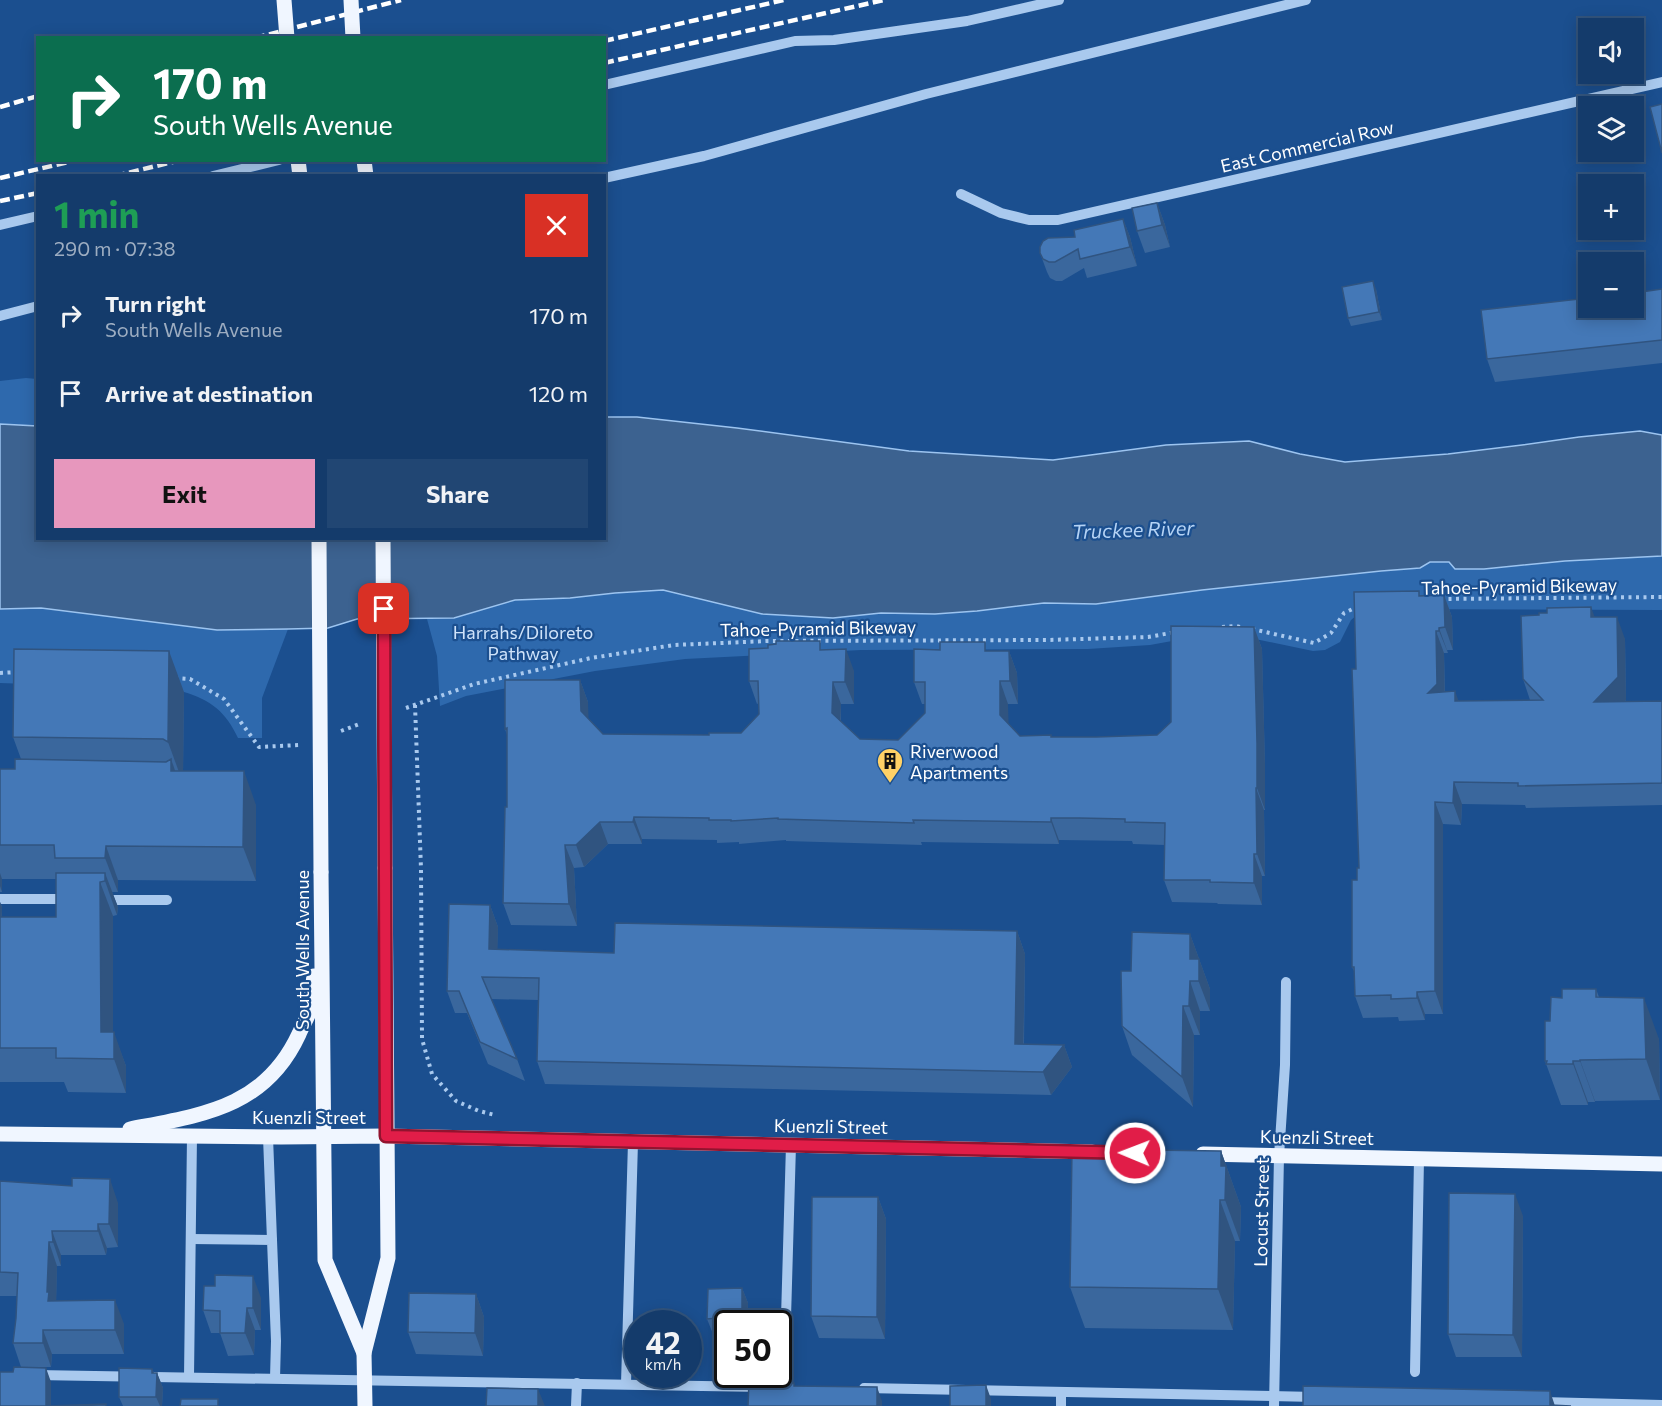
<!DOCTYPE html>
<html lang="en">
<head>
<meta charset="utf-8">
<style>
	:root { --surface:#143b6b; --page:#214673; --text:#f1f3f6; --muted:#9dadc1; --line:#33557e; --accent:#e797bd }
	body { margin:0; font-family:Commissioner,sans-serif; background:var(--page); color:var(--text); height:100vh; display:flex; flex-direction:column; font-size:22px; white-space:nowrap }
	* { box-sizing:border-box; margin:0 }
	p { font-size:20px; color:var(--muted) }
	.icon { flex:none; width:33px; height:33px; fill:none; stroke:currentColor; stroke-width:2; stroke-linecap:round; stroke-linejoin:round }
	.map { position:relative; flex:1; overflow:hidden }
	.drawer { position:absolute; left:36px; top:174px; width:570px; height:366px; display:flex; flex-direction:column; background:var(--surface); border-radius:0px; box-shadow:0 3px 15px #0003,0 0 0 2px var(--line) }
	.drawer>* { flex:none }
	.top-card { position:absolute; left:36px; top:36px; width:570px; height:126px; border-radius:0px; box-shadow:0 3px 15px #0003,0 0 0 2px var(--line); background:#0b6e4f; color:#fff; overflow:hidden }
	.tools { position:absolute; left:1578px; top:18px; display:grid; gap:12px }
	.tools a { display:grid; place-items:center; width:66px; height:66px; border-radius:0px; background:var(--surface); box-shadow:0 3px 15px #0003,0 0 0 2px var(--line); font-size:30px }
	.speed { position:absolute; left:624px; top:1310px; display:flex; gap:12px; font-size:30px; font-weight:700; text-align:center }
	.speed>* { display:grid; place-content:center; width:78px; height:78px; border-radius:50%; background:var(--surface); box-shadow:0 3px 15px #0003,0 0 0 2px var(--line); line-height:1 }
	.speed small { font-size:15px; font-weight:400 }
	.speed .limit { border:3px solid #111; border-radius:9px; background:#fff; color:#111 }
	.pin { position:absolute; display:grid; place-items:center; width:51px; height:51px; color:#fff; margin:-26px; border-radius:12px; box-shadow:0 3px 9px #0006 }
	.me { position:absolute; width:66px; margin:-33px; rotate:271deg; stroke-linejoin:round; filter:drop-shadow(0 0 4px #0008) }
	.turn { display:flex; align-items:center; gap:21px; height:126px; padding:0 18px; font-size:27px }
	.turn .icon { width:78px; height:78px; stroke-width:2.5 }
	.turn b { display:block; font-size:42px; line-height:51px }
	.round { display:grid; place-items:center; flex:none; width:63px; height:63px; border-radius:0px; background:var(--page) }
	.headline { display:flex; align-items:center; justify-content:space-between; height:102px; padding:0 18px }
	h1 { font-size:36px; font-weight:700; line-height:45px; color:#1e9e55 }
	.cta { display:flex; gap:12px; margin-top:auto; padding:12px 18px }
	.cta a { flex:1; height:69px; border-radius:0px; background:var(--accent); color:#111; font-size:24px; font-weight:700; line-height:69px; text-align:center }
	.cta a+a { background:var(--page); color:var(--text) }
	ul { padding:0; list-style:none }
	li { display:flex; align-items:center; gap:18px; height:78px; padding:0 18px }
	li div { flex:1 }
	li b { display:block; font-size:22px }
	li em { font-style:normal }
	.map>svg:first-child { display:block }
	.green { fill:#2e69ad }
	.water { fill:#3c6290; stroke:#9cc4f0; stroke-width:1.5 }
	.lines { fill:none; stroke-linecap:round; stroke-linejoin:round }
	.path { stroke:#a9c9ee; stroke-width:4; stroke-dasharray:3 4.5; stroke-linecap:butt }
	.minor { stroke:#a9c9ee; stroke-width:10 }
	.major { stroke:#f0f6ff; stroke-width:15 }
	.rail { stroke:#fff; stroke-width:4.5; stroke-dasharray:10 4.5; stroke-linecap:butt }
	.major-bridge { stroke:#f0f6ff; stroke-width:15 }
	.wall { fill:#3a679d }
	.shaded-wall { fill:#305480 }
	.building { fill:#4478b7; stroke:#305480; stroke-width:1.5 }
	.route-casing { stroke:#92132f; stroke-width:15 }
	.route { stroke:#e11d48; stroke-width:10 }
	.labels { text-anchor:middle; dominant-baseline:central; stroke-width:4.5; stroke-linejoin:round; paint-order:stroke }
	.street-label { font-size:18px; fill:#fff; stroke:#1b4f8f }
	.park-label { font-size:18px; fill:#cfe3fa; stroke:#1b4f8f }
	.poi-label { font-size:18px; fill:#fff; stroke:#1b4f8f; text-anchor:start }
	.water-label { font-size:20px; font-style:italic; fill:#b5d3f5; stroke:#1b4f8f }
</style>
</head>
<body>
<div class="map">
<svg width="1662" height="1406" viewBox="0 0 1662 1406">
	<rect width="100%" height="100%" fill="#1b4f8f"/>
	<g class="green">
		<path d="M26,378L37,379V426L0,424V381Z"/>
		<path d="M1662,556V610L1383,609L1363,610L1351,620L1340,642L1325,650L1313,651L1260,640L1230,636L1194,637L1150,645L1088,649L861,650L685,659L595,671L466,696L440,706L437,656L427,619L454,618L515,600L570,598L615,593L663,590L708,600L833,618L881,613L935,614L977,611L1044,603L1096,604L1202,590L1381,571L1420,568L1430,562H1449L1456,569H1484L1565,561Z"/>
		<path d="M41,608L217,630L288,629L262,698V738H238C226,712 211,700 184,692L29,690L28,684L0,683V609Z"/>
	</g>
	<path class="water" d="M605,417H637L737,428L909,451L1053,460L1166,445L1249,441L1300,454L1345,462L1448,454L1522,445L1579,437L1640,431L1662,435V556L1565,561L1484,569H1455L1449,562H1430L1420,568L1381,571L1202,590L1096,604L1044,603L977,611L935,614L881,613L833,618L762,614L663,590L615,593L570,598L515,600L454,618L357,619L328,628L288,629L217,630L41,608L0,609V424L37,426L38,538H604Z"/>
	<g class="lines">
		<g class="path">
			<path d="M1441,599L1662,597"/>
			<path d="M1222,627L1236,626L1244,628"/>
			<path d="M1252,629L1314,643L1331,633L1344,613L1359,606"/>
			<path d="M0,673L18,672"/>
			<path d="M175,678L190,679L224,699L259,747L300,745"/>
			<path d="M415,705L421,869L422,1039L432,1074L456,1101L479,1111L495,1115"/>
			<path d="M406,708L474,684L591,658L674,645L768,641L1047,640L1148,637L1176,632"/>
			<path d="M341,731L362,723"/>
		</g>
		<g class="minor">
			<path d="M604,85L795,41L834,40L967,21L1059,0"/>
			<path d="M213,176L279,160"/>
			<path d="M604,178L704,156L926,94L1306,0"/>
			<path d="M961,194L1001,213L1029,220H1058L1662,82"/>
			<path d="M0,225L38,216"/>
			<path d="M0,316L38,306"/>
			<path d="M0,899H69"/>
			<path d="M102,900H167"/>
			<path d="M268,1137L272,1240"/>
			<path d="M191,1239L272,1240L276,1341L275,1378"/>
			<path d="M1415,1372L1419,1159"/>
			<path d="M36,1375L762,1387"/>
			<path d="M189,1377L192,1136"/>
			<path d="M626,1384L633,1142"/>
			<path d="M784,1387L791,1145"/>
			<path d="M864,1388L1316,1397"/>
			<path d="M1542,1402L1662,1405"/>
			<path d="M576,1406L577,1383"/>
			<path d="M1061,1406V1392"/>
			<path d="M1274,1406L1279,1156L1285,1065L1286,982"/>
		</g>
		<g class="major">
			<path d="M298,160L300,176"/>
			<path d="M364,160L366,176"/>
			<path d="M321,872L325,1260L364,1353"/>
			<path d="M130,1129C202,1115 265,1108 299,1034C302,1027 306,1020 309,1013C312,1002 312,988 314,976"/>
			<path d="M0,1134L281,1137L386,1136L1092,1152"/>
			<path d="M1203,1154L1662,1164"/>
			<path d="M365,1406L364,1353L388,1258L385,868"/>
		</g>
		<g class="rail">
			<path d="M255,38L401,0"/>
			<path d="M604,41L784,0"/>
			<path d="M604,63L884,0"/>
			<path d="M0,107L38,96"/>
			<path d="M115,176L181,160"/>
			<path d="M0,178L77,160"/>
			<path d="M0,201L38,193"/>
		</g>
		<g class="major-bridge">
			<path d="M284,0L287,38"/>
			<path d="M351,0L353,38"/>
			<path d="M319,538L321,872"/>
			<path d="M383,538L385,868"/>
		</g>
	</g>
	<g class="wall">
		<path d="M1157,203L1165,225L1170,247L1145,253L1137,231Z"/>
		<path d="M1123,219L1130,237L1137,266L1087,278L1084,268L1062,281H1056L1050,278L1047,272L1040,253L1075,237Z"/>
		<path d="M1376,289L1382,320L1351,326L1348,318Z"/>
		<path d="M1662,289V363L1495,382L1487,359Z"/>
		<path d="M1444,595L1452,617L1453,650H1447L1448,653H1444L1445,691L1459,701L1530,700L1523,679L1595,617L1625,639L1626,700L1624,702L1662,701V805L1526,808L1525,805L1462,804L1461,825L1443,824V1014H1425V1020L1399,1021L1398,1017L1363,1018L1355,996V973L1352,967L1357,880L1359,868L1356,669L1420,596Z"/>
		<path d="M1254,627L1262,649L1265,765V810H1264L1265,876H1262V905L1218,904L1217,903L1172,902L1164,880L1165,845L1133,844L1132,841L1059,840V844L921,842L922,845L786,841V840L739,844V842L717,843V840L642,839V844H608L584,867L574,868L577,926L511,925L503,903L507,807V735L505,729L580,680L588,702V718L603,734L709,735L741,733L759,714V703L757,704L749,681L823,650L854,671V704H841V721L860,739L898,740L925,713V704H922L914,682L988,651H1009L1017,673L1018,704H1008V724L1020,736L1052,737H1096L1157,735L1171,722Z"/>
		<path d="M184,692L183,771L256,805V881L118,880V892H112L118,907L117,915L113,916V1032L126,1066V1093L68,1092L64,1082H0V902L2,907V917H56V879H2V892H0V769H15L21,759L13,737Z"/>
		<path d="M490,905L498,927L497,950L614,953L1017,931L1025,954L1024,1044L1064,1045L1072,1067L1051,1095L545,1084L537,1061L538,1000L491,999L517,1059L525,1081L488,1064L467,1013H455L447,991Z"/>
		<path d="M1190,934L1210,989V1011H1200V1035H1194L1193,1107L1132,1055L1122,1026L1131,971Z"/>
		<path d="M1596,989L1599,997L1659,1039L1660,1100L1595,1101V1102H1588V1105H1561L1545,1061L1550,1021L1562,998Z"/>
		<path d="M1221,1151L1241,1207L1240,1241H1235L1233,1330L1085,1328L1070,1287Z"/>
		<path d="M0,1181L72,1186L118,1203V1247L107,1248L106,1255H61V1266H57L56,1301L124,1324V1354H52L51,1367H21L13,1343L16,1318L17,1296H0Z"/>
		<path d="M878,1197L886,1219L885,1339L819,1338L811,1316Z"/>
		<path d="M1523,1216L1522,1357H1456L1448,1334Z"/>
		<path d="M742,1288L748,1303L747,1323H728V1360H720L714,1345L715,1334H713L707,1319Z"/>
		<path d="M476,1294L484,1317L483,1356L416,1354L408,1332Z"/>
		<path d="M261,1298V1330H255L254,1355L228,1356L220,1333H211L203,1310Z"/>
		<path d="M152,1369L154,1373H157L163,1388L162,1406H123L119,1397Z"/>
	</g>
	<g class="shaded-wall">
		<path d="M1157,203L1165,225L1170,247L1162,225Z"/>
		<path d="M1123,219L1130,237L1137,266L1130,247Z"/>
		<path d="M1373,281L1376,289L1382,320L1379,312Z"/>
		<path d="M1444,595L1452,617L1453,650L1445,627Z"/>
		<path d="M1591,607L1599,629L1591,617Z"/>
		<path d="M1617,617L1625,639L1626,700L1602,724L1594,702Z"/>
		<path d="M1254,627L1262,649L1265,765V810L1257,788Z"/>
		<path d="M1439,628L1447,650L1448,653L1439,631Z"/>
		<path d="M1436,631L1444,653L1445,706L1428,693Z"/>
		<path d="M846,649L854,671V704L845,682Z"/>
		<path d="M169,651L184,692L183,783L168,742Z"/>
		<path d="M1009,651L1017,673L1018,704L1010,681Z"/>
		<path d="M580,680L588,702L589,733L581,711Z"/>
		<path d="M1000,681L1008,704L1009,738L1000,715Z"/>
		<path d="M833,682L841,704L840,736L832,713Z"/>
		<path d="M1455,691L1463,713L1455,701Z"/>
		<path d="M171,759L183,793L171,771Z"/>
		<path d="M244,771L256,805V881L243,847Z"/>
		<path d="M1454,782L1462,804L1461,825L1453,803Z"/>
		<path d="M1256,788L1264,810L1265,876L1257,854Z"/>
		<path d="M1435,802L1443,824V1014L1435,991Z"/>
		<path d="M634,817L642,839V844L633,822Z"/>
		<path d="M1051,818L1059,840V844L1051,822Z"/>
		<path d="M600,822L608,844L584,867L576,845Z"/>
		<path d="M565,845L574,868L577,926L569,904Z"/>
		<path d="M106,846L118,880V892L105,858Z"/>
		<path d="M1254,854L1262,876V905L1254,883Z"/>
		<path d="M0,873L2,879V892L0,886Z"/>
		<path d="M105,873L118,907L117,915L105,881Z"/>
		<path d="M100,882L113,916V1059L101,1032Z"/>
		<path d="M0,902L2,907L1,950L0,947Z"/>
		<path d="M490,905L498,927L497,972L489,949Z"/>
		<path d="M1017,931L1025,954L1023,1066L1015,1044Z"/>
		<path d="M1190,934L1210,989V1011L1190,959Z"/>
		<path d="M1190,981L1200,1011V1035L1189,1006Z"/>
		<path d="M1417,992L1425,1014V1020L1417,998Z"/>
		<path d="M1644,998L1659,1039L1660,1100L1646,1059Z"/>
		<path d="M1183,1006L1194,1035L1193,1107L1182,1077Z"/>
		<path d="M114,1032L126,1066V1093L114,1059Z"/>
		<path d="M1064,1045L1072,1067L1051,1095L1043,1072Z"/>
		<path d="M1580,1060L1595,1101V1102L1580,1061Z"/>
		<path d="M1573,1061L1588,1102V1105L1573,1064Z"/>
		<path d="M1221,1151L1241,1207L1240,1241L1225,1200L1221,1166Z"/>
		<path d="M110,1179L118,1203V1247L109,1224Z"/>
		<path d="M1515,1194L1523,1216L1522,1357L1513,1335Z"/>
		<path d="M878,1197L886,1219L885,1339L877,1317Z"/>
		<path d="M1220,1200L1235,1241L1233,1330L1218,1289Z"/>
		<path d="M98,1224L107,1248L106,1255L98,1231Z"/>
		<path d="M52,1231L61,1255V1266L53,1242Z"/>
		<path d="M49,1242L57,1266L56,1313L48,1301L47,1292Z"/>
		<path d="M253,1276L261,1298V1330L253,1308Z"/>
		<path d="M742,1288L748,1303L747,1323H742Z"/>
		<path d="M476,1294L484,1317L483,1356L475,1333Z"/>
		<path d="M115,1300L124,1324V1354L115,1330Z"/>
		<path d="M247,1308L255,1330L254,1355L245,1333Z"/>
		<path d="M43,1330L52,1354L51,1367L43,1343Z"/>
		<path d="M46,1368L51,1382V1406H46Z"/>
		<path d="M152,1369L157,1382V1373L163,1388L162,1406H160L156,1397Z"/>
		<path d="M986,1385L991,1399V1406H986Z"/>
		<path d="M877,1387L882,1401V1406H877Z"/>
		<path d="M538,1389L545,1406H538Z"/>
		<path d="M1550,1391L1555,1406H1550Z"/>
	</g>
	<g class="building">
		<path d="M1662,104V153L1650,107Z"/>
		<path d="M1157,203L1162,225L1137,231L1132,208Z"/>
		<path d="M1123,219L1130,247L1080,259L1078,249L1055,262H1049L1043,259L1040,253V247L1043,241L1048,238L1075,237L1074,230Z"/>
		<path d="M1373,281L1379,312L1348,318L1342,287Z"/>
		<path d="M1662,289V340L1487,359L1481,310L1588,298V308H1634V293Z"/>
		<path d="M1419,591V596L1444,595L1445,627L1439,628V631H1436L1437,684L1428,693L1455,691V701L1543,700L1523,679L1521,616L1539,615V613H1547V608L1591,607V617H1617L1618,677L1594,702L1662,701V783L1518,786V783L1454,782L1453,803L1435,802V991L1417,992V998L1391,999V995L1355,996L1354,967H1352V880H1357V868H1359L1352,669H1356L1354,592Z"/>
		<path d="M1171,626L1254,627L1257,743V788H1256L1257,854H1254V883L1210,882V880H1164L1165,823L1125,822V819L1079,818H1051V822L913,820L914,823L778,819V818L731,821V820H709V818L634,817L633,822H600L576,845H565L569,904L503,903L505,807H507V728L505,729V680H580L581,711L603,734L709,735V733H741L759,714L758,681H749V649L768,648V645L776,644V641H820V650L846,649L845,682H833L832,713L860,739L898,740L925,713V682H914V649L940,650V642H985V651H1009L1010,681H1000V715L1020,736L1051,735V737H1096L1157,735L1171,722Z"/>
		<path d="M14,649L169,651L168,742L163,739L13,737Z"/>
		<path d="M15,759L166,762L171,759V771H244L243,847L106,846L105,858H55L54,845H0V769H15Z"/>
		<path d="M56,873H105V881L100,882L101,1032H114V1059L56,1058V1048H0V917H56Z"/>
		<path d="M449,904L490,905L489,949L614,953L615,923L1017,931L1015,1044L1064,1045L1043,1072L537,1061L539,978L482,977L517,1059L480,1042L459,991H447Z"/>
		<path d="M1132,932L1190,934V959H1199V981H1190L1189,1006H1183L1182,1077L1122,1026L1121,971H1131Z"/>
		<path d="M1562,989H1596V997L1644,998L1646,1059L1580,1060V1061H1573V1064H1546L1547,1061H1545V1021H1550L1551,997L1562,998Z"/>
		<path d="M1072,1149L1221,1151V1166H1226L1225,1200H1220L1218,1289L1070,1287Z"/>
		<path d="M72,1178L110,1179L109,1224H98V1231H52L53,1242H49L47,1292H49L48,1301L115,1300V1330H43V1343H13L16,1318L18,1273L0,1272V1181L72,1186Z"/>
		<path d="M1449,1193L1515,1194L1513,1335L1448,1334Z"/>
		<path d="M812,1197H878L877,1317L811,1316Z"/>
		<path d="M215,1275L253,1276V1308H247L245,1333H220V1311L203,1310L204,1286H215Z"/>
		<path d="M742,1288V1323H728V1345H714L716,1318L707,1319L708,1289Z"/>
		<path d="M409,1293L476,1294L475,1333L408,1332Z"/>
		<path d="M14,1367L46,1368V1406L106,1404V1406H0V1372H13Z"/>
		<path d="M119,1368L152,1369V1373H157L156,1397H119Z"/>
		<path d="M749,1382L794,1383V1386L877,1387V1406H748Z"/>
		<path d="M986,1385V1406H950V1386Z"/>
		<path d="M1303,1386L1550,1391V1405L1571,1406H1303Z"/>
		<path d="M487,1388L538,1389V1406H486Z"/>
		<path d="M181,1399H218V1406H180Z"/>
	</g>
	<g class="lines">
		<g class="route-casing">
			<path id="route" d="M384,609L386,1136L1135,1153"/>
		</g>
		<use href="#route" class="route"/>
	</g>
	<defs>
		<g id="building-pin" transform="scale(1.35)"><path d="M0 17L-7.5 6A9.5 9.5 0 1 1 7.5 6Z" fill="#ffd166" stroke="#1b4f8f"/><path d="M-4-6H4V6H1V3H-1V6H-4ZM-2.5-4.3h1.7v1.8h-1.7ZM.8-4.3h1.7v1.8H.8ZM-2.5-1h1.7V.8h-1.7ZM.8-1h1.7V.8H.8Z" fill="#111"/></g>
	</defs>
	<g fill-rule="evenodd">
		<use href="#building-pin" x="890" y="761"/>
	</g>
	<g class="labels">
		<g class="street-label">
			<text transform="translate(1307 146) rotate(-13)">East Commercial Row</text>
			<text transform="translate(1519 586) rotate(-1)">Tahoe-Pyramid Bikeway</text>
			<text transform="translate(818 628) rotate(-1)">Tahoe-Pyramid Bikeway</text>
			<text transform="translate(302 950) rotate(-90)">South Wells Avenue</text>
			<text x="309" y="1117">Kuenzli Street</text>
			<text transform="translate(831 1126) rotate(1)">Kuenzli Street</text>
			<text transform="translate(1317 1137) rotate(1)">Kuenzli Street</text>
			<text transform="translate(1261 1212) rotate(-89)">Locust Street</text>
		</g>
		<g class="park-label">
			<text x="523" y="632">Harrahs/Diloreto<tspan x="523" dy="21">Pathway</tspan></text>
		</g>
		<g class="poi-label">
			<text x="910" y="751">Riverwood<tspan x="910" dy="21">Apartments</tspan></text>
		</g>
		<g class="water-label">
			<text transform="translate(1133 529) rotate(-2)">Truckee River</text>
		</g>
	</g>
</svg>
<div class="tools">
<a><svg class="icon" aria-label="sound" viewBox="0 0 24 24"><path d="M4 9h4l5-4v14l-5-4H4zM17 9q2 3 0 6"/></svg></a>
<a><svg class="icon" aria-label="layers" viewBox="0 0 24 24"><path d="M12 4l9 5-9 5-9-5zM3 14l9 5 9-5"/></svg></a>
<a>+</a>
<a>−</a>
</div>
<div class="speed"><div>42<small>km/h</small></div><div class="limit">50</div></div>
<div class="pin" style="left:384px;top:609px;background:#d93025"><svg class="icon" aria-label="arrive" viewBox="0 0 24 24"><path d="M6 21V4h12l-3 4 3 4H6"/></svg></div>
<svg class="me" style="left:1135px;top:1153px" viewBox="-20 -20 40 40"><circle r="17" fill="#e11d48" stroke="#fff" stroke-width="3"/><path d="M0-11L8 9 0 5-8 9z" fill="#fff"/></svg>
<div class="top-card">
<div class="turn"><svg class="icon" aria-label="right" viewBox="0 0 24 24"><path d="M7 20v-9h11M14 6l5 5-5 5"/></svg><div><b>170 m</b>South Wells Avenue</div></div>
</div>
<section class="drawer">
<div class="headline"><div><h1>1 min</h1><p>290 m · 07:38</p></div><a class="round" style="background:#d93025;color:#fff"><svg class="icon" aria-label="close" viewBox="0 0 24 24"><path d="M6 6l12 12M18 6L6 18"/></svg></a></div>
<ul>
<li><svg class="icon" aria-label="right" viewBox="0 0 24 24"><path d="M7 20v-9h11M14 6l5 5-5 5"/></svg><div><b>Turn right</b><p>South Wells Avenue</p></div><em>170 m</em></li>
<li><svg class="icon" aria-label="arrive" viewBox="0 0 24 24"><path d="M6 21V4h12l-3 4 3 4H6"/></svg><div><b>Arrive at destination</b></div><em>120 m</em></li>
</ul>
<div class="cta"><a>Exit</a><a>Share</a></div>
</section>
</div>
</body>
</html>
